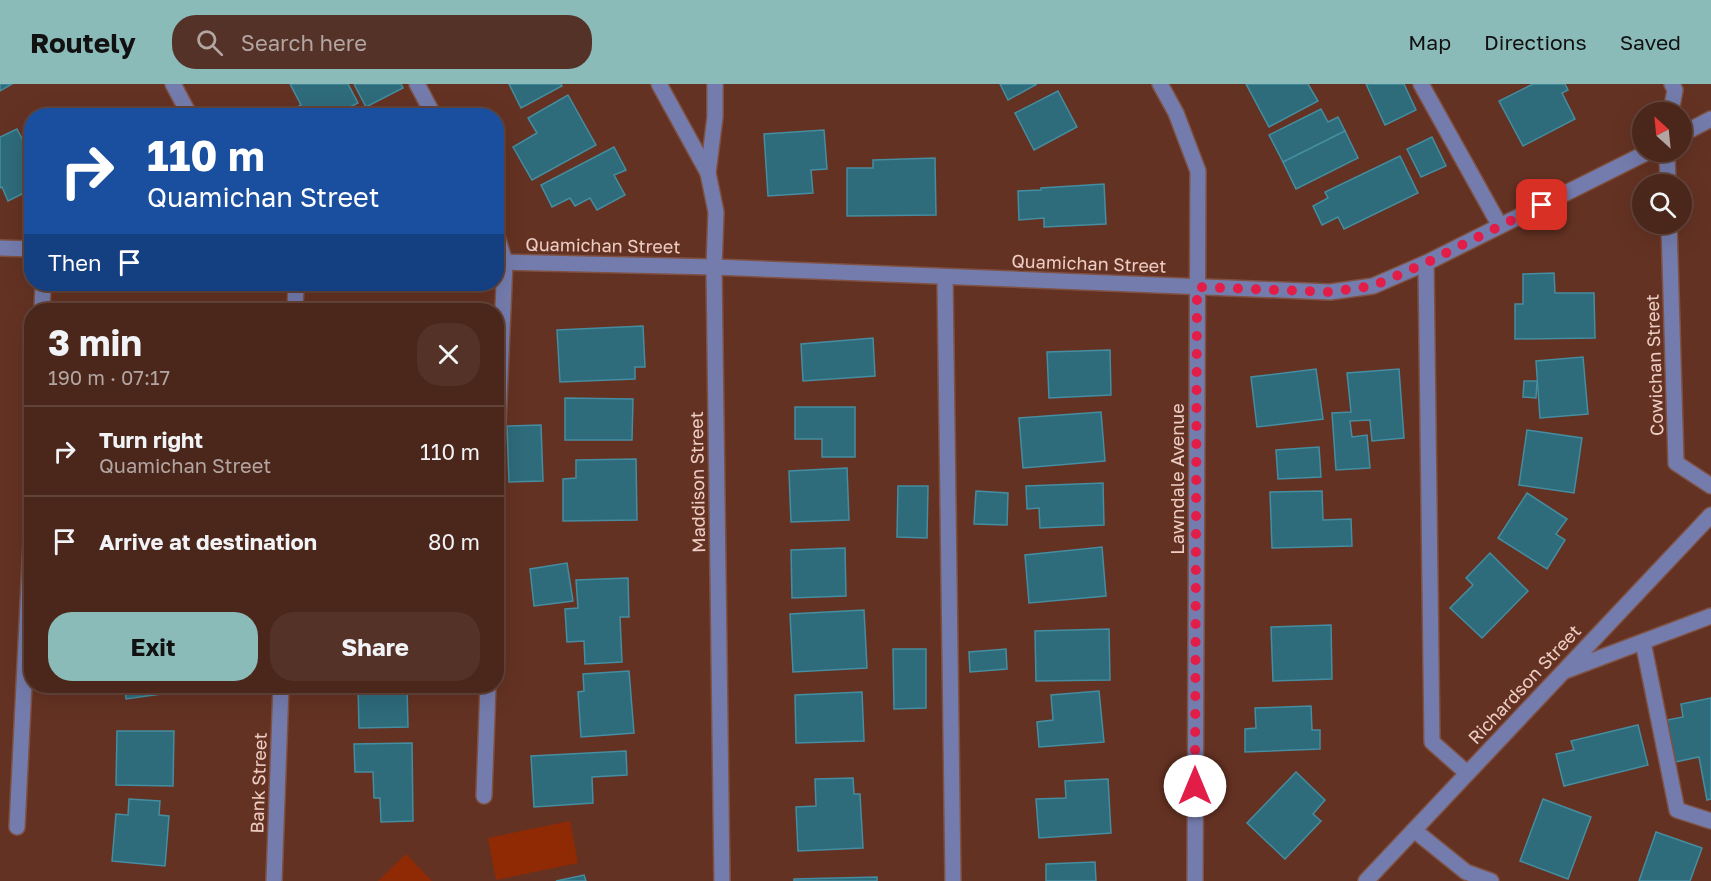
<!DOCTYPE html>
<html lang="en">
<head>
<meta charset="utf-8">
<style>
	:root { --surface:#4b261a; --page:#553227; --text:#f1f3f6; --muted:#b2a5a2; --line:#624339; --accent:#8bbbb9 }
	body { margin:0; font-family:"Golos Text",sans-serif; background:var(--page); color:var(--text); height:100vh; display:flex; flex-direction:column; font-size:22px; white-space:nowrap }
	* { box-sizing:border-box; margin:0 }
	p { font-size:20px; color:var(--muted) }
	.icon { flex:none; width:33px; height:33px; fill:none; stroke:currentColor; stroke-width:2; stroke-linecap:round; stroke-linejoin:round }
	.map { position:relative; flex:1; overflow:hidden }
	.drawer { position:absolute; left:24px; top:219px; width:480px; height:390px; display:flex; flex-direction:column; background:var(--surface); border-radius:24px; box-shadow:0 6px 24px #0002,0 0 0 2px var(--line) }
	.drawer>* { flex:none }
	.hud { position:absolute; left:24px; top:24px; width:480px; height:183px; border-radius:24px; box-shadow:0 6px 24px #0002,0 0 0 2px var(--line); background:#1a4fa0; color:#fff; overflow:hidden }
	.needle { width:39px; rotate:333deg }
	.tools { position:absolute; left:1632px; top:18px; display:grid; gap:12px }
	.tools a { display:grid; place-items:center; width:60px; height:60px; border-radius:50%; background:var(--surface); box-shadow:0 6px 24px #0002,0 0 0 2px var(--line); font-size:30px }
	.pin { position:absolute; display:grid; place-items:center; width:51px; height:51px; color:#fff; margin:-26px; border-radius:12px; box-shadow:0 3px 9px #0006 }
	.me { position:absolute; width:66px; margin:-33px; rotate:0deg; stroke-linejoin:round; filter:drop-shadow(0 0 4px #0008) }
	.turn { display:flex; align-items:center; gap:21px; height:126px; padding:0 24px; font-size:27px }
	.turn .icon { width:78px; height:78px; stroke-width:2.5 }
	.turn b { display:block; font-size:42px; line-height:51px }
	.then { display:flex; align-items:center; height:57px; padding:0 24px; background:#0003; gap:12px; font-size:22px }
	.round { display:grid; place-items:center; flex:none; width:63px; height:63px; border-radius:24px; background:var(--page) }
	.head { display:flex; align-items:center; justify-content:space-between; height:102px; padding:0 24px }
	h1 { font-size:36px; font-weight:700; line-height:45px }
	.primary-button { display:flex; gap:12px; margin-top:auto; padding:12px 24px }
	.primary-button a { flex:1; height:69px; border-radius:24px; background:var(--accent); color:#111; font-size:24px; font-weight:700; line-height:69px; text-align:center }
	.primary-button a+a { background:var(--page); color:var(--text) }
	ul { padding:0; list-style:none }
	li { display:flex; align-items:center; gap:18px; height:90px; padding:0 24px; border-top:2px solid var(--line) }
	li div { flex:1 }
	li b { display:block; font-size:22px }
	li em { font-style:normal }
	header { display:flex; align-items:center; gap:36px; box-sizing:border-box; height:84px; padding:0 30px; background:var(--accent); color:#111 }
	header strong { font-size:28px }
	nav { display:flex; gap:33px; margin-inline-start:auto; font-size:21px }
	.search { width:420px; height:54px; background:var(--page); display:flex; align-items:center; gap:15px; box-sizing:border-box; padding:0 21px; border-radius:24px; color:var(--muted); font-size:22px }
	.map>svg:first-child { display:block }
	.green { fill:#8f2a05 }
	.building { fill:#2e6b7b; stroke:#458da0; stroke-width:1.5 }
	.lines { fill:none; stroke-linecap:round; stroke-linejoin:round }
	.minor-casing { stroke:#7f5143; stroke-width:18 }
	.minor { stroke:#747cad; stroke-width:15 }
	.route { stroke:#e11d48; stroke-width:10; stroke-dasharray:0 18 }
	.labels { text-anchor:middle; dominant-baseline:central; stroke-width:5; stroke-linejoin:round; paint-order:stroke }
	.street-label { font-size:18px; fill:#edcdc4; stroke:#643223 }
</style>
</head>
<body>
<header>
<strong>Routely</strong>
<div class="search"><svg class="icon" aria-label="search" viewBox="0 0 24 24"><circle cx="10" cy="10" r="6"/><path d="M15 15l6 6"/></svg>Search here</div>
<nav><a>Map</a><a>Directions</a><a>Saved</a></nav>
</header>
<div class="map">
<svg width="1711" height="797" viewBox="0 0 1711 797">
	<rect width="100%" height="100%" fill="#643223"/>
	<g class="green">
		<path d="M570,737L578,779L496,796L488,754Z"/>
		<path d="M406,770L432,797H378Z"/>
	</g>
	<g class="building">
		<path d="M0,0H12L0,7Z"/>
		<path d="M290,0H348L358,19L333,32H292L290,27L301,21Z"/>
		<path d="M354,0H401L403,4L366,23Z"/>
		<path d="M509,0H561L562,2L521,24Z"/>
		<path d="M1000,0H1037L1008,16Z"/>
		<path d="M1246,0H1308L1318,17L1269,43Z"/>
		<path d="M1366,0H1404L1416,26L1385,41Z"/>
		<path d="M1533,0H1565L1568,6L1562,9L1575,35L1523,62L1499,17Z"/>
		<path d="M1058,7L1077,43L1034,66L1015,29Z"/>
		<path d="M568,11L596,61L532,96L513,63L537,49L528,34Z"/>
		<path d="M489,25L493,32H476Z"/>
		<path d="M1321,25L1328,38L1338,33L1345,47L1283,78L1269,51Z"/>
		<path d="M17,45L32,74V105L8,117L2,103L0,104V53Z"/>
		<path d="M824,46L827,85L811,86L813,109L768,112L764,50Z"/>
		<path d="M1345,47L1358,74L1296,105L1283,78Z"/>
		<path d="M1432,53L1446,82L1421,93L1407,65Z"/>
		<path d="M614,63L626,86L614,91L625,111L597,126L590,114L575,122L570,114L552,123L541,101Z"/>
		<path d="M1400,72L1418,109L1344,145L1338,133L1322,141L1313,122L1328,114L1325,108Z"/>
		<path d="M935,74L936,131L847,132V84H873V76Z"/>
		<path d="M1104,100L1106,140L1044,143V134L1019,136L1018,107L1041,106V104Z"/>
		<path d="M1554,189L1555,209H1594L1595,254L1515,255V220H1523V190Z"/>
		<path d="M643,242L645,283H635V295L560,298L557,246Z"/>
		<path d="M873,254L875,292L803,297L801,260Z"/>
		<path d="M1110,266L1111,311L1049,314L1047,268Z"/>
		<path d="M1583,273L1588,330L1540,334L1536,277Z"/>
		<path d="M1316,285L1323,335L1257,343L1251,293Z"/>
		<path d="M1399,285L1404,354L1372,357L1370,336L1350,337L1352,353L1367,351L1370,384L1336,386L1332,329L1351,328L1347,289Z"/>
		<path d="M1524,297H1537L1536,314L1523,313Z"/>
		<path d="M565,314L633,315L632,356H565Z"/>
		<path d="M795,323H855V373H822V355H795Z"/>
		<path d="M1101,328L1105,377L1023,384L1019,334Z"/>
		<path d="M541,341L543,397L509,398L507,342Z"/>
		<path d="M1527,346L1582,354L1574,409L1519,401Z"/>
		<path d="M1319,363L1321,393L1278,395L1276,366Z"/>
		<path d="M636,375L637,436L563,437V395L576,394V376Z"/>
		<path d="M847,384L849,436L791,438L789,387Z"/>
		<path d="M1103,399L1104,441L1040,444L1039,424L1027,425L1026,402Z"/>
		<path d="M898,402H928L927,454L897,453Z"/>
		<path d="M976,407L1008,409L1007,441L974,440Z"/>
		<path d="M1322,407L1323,436L1351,435L1352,462L1272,464L1270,408Z"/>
		<path d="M1527,409L1567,435L1556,450L1565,456L1547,485L1498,454Z"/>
		<path d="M1102,463L1106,512L1029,519L1025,471Z"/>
		<path d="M845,464L846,512L792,514L791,466Z"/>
		<path d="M1490,469L1528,507L1482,554L1450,524L1473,501L1466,494Z"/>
		<path d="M567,479L573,517L534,522L530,485Z"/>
		<path d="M628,494L629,533H620L622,578L585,580L584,557L567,558L565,525L578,524L576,496Z"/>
		<path d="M864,526L867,584L793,588L790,530Z"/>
		<path d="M1331,541L1332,595L1273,597L1271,543Z"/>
		<path d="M1109,545L1110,596L1036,597L1035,547Z"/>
		<path d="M893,565H926V624L894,625Z"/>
		<path d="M1006,565L1007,585L970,588L969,568Z"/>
		<path d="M629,587L634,649L581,653L578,608L584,607L583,590Z"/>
		<path d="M125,602H168V609L126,615Z"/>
		<path d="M358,602H407L408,643L359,644Z"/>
		<path d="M1099,607L1104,658L1039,663L1037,638L1053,636L1051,611Z"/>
		<path d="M862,608L864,657L796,659L795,611Z"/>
		<path d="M1711,614V715L1707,716L1699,673L1675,678L1667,636L1683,633L1681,620Z"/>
		<path d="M1311,622L1312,646H1320V665L1245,668V645L1256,644L1255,624Z"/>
		<path d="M1638,641L1648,681L1564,702L1556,670L1574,666L1571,657Z"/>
		<path d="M117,647H174L173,702L116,701Z"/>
		<path d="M412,659L413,737L381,738L380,714H374L373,688H355L354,660Z"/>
		<path d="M626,667L627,691L592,693L593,719L534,723L531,672Z"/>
		<path d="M1296,688L1325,716L1313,730L1321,737L1285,775L1247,739Z"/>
		<path d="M853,694L854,710H860L863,764L798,767L796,723L816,722L815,695Z"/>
		<path d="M1108,695L1111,749L1039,754L1036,715L1066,714L1065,697Z"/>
		<path d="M129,715L160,717L159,731L169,732L165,782L112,777L116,730L128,731Z"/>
		<path d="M1543,715L1591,733L1568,795L1520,777Z"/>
		<path d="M1656,748L1702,764L1690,797H1639Z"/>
		<path d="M1095,778L1096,797H1046V780Z"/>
		<path d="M584,791L586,797H556Z"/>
		<path d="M877,793V797H794V795Z"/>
	</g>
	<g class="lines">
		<g class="minor-casing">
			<g id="minor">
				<path d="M173,0L190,32"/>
				<path d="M417,0L434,32"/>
				<path d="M659,0L708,89"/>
				<path d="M715,0V33L708,89L716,128L714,183L722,797"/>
				<path d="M1160,0L1176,29L1198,87L1195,797"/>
				<path d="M1421,0L1500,142"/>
				<path d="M1671,28L1675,6L1672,0"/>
				<path d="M1682,50L1711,35"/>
				<path d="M1667,68L1668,100"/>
				<path d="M1669,140L1676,379L1711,402"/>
				<path d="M496,149L505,178L496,384"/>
				<path d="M0,164L32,165"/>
				<path d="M496,178L714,183L1330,208L1373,202L1426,179L1648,68"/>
				<path d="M1426,179L1432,658L1467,689"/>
				<path d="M945,193L953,797"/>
				<path d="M42,226L43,200"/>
				<path d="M295,226L296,200"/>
				<path d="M1643,558L1677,726L1711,737"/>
				<path d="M1565,587L1711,532"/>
				<path d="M484,712L488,602"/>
				<path d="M17,743L32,438"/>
				<path d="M1414,746L1466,788L1491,797"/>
				<path d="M274,797L281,602"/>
				<path d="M1366,797L1711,431"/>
			</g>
		</g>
		<use href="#minor" class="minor"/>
	</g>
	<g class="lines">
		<path class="route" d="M1195,702L1197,203L1330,208L1373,202L1426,179L1542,121"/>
	</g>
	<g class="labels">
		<g class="street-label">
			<text transform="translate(603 161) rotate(1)">Quamichan Street</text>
			<text transform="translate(1089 179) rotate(2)">Quamichan Street</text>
			<text transform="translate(1654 281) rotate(-92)">Cowichan Street</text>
			<text transform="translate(1177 395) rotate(-90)">Lawndale Avenue</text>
			<text transform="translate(697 398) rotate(-91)">Maddison Street</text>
			<text transform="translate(1524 600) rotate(-47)">Richardson Street</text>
			<text transform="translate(258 699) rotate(-88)">Bank Street</text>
		</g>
	</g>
</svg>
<div class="tools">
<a><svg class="needle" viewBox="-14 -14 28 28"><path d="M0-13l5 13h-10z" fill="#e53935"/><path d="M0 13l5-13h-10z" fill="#b2a5a2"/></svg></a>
<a><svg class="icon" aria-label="search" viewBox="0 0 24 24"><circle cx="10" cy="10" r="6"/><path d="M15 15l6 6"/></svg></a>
</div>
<div class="pin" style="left:1542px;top:121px;background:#d93025"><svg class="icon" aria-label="arrive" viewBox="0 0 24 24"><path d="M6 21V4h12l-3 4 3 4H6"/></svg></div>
<svg class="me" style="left:1195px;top:702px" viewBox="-20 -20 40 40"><circle r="19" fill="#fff"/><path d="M0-13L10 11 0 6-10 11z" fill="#e11d48"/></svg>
<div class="hud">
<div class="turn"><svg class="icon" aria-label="right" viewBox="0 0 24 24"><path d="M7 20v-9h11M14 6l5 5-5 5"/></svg><div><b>110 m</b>Quamichan Street</div></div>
<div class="then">Then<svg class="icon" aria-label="arrive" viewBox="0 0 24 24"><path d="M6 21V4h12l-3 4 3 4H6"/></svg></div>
</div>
<section class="drawer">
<div class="head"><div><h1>3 min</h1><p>190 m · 07:17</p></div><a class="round"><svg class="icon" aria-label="close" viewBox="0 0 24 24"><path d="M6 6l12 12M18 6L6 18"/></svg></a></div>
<ul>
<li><svg class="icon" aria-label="right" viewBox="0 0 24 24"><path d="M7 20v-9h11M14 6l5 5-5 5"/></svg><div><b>Turn right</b><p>Quamichan Street</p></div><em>110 m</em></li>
<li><svg class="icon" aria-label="arrive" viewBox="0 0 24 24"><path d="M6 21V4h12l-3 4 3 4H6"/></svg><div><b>Arrive at destination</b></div><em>80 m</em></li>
</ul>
<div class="primary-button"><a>Exit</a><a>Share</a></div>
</section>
</div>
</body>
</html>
